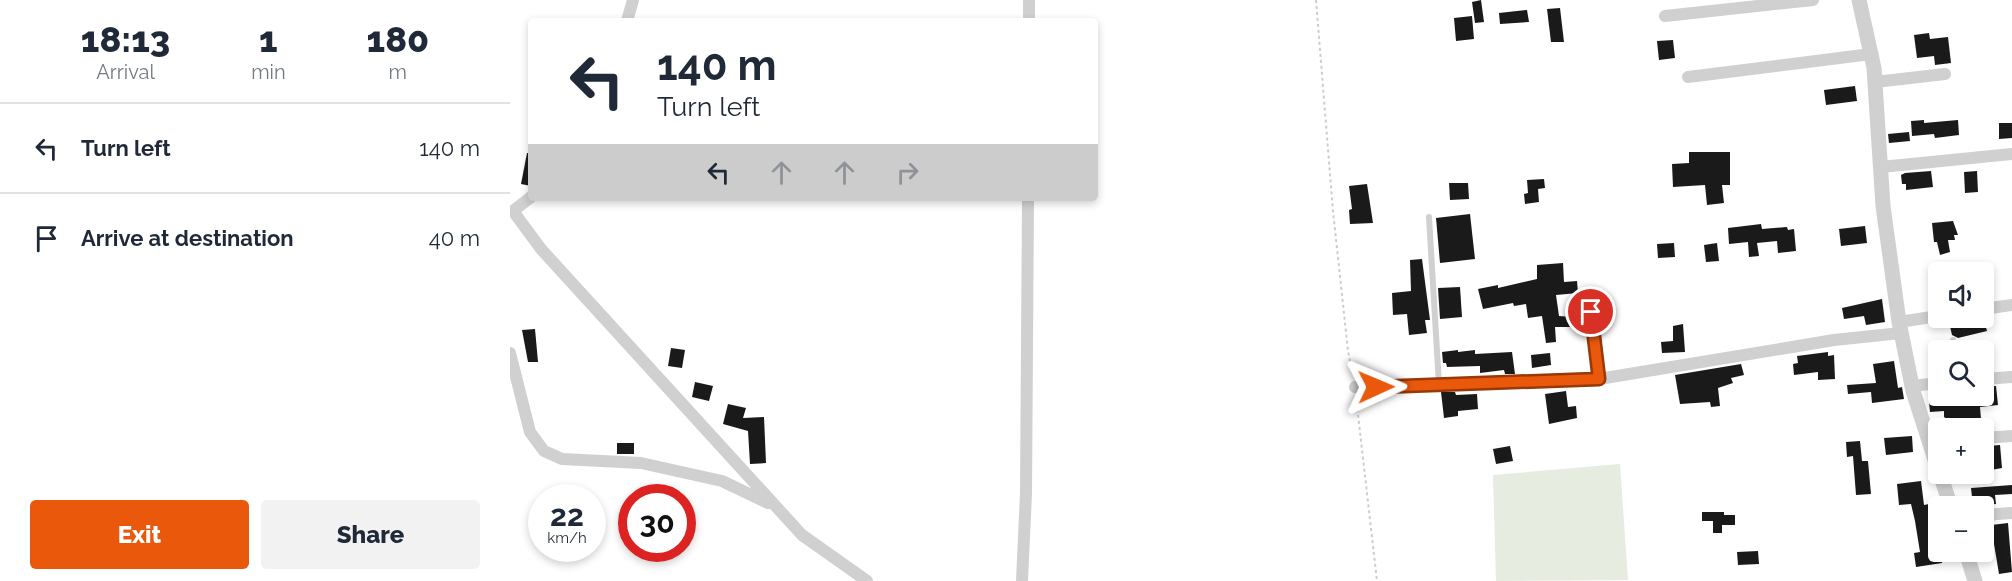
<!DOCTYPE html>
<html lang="en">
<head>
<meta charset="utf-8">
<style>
	:root { --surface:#fff; --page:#f2f2f3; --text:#1f2937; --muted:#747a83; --line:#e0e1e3; --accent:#ea580c }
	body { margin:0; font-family:Raleway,sans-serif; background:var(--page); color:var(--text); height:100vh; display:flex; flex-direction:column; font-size:22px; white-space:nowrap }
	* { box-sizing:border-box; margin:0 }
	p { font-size:20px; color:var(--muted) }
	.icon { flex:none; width:33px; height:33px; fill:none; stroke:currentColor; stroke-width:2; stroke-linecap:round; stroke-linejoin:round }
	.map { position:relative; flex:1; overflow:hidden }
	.drawer { display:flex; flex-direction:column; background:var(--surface); width:510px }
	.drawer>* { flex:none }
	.hud { position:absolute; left:18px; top:18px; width:570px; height:183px; border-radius:6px; box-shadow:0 3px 9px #0003; background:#fff; color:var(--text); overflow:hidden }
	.tools { position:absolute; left:1418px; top:262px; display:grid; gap:12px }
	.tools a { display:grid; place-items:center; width:66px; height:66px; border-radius:6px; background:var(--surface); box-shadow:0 3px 9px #0003; font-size:30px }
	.speed { position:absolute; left:18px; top:484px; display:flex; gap:12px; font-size:30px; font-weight:700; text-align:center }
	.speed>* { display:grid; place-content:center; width:78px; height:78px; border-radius:50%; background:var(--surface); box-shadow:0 3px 9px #0003; line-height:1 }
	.speed small { font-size:15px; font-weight:400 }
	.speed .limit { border:9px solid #d22; background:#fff; color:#111 }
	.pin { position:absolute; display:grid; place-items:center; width:51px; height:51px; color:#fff; margin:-26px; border:3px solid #fff; border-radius:50%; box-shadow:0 2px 6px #0007 }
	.me { position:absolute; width:66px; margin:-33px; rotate:89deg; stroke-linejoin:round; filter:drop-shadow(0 0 4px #0008) }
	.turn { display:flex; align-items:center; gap:21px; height:126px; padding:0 30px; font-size:27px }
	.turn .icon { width:78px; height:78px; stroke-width:2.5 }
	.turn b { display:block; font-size:42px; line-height:51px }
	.lanes { display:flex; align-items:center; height:57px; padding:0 30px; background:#0003; justify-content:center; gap:30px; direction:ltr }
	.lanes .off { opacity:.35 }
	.eta { display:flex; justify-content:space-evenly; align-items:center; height:102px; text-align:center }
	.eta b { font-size:36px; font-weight:800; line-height:42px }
	.cta { display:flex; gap:12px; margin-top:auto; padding:12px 30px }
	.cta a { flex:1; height:69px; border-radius:6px; background:var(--accent); color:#fff; font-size:24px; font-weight:800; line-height:69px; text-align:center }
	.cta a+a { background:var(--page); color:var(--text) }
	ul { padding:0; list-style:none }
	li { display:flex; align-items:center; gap:18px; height:90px; padding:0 30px; border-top:2px solid var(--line) }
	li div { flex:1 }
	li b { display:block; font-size:22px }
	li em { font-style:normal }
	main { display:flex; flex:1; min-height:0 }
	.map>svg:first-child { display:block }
	.green { fill:#e6ecdf }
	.building { fill:#1a1a1a }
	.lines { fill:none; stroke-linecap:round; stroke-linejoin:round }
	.path { stroke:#cdcdcd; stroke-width:2; stroke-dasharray:3 3; stroke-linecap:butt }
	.service { stroke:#d0d0d0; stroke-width:6 }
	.minor { stroke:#d0d0d0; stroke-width:12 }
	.tertiary { stroke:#d0d0d0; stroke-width:15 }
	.route-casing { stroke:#983908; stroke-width:15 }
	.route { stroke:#ea580c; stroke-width:10 }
</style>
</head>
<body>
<main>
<section class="drawer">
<div class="eta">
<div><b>18:13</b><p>Arrival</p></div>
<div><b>1</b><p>min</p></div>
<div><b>180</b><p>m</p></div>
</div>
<ul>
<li><svg class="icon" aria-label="left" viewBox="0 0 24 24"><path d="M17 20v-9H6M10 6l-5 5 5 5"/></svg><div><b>Turn left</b></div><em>140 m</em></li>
<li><svg class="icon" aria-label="arrive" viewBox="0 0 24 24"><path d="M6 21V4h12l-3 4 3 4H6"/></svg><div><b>Arrive at destination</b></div><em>40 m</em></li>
</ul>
<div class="cta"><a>Exit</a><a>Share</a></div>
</section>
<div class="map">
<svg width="1502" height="581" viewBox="0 0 1502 581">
	<rect width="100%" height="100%" fill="#fff"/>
	<path class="green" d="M1110,464L1118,580L986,581L983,475Z"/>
	<g class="building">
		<path d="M971,0L974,22L965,23L962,2Z"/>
		<path d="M1050,8L1054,42H1041L1037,9Z"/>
		<path d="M1017,10L1019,22L990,24L989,13Z"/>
		<path d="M962,16L964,39L946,41L944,18Z"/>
		<path d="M1419,33L1420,39L1438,37L1441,63L1425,65L1424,56L1407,58L1404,35Z"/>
		<path d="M1163,40L1165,58L1149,60L1147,41Z"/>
		<path d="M1345,86L1347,101L1316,105L1314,90Z"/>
		<path d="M1414,120V123L1448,120L1449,135L1425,138L1424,134L1402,136L1401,121Z"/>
		<path d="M1489,123H1502V138L1489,139Z"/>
		<path d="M1399,132L1400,141L1379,143L1378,134Z"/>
		<path d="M1179,152H1220V185H1212L1214,203L1197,205L1195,185L1163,187L1162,164L1179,163Z"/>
		<path d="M17,153H21V186L11,184Z"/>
		<path d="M1421,171L1423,187L1396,190V184H1392L1391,175L1395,173Z"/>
		<path d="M1467,171L1468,192L1455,193L1454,172Z"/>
		<path d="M1034,179L1035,188L1028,189L1029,202L1015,204L1014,194L1018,193L1017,180Z"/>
		<path d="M939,183H958L959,199L940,200Z"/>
		<path d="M857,184L863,223L840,224L839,210L842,209L839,186Z"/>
		<path d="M960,214L965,259L930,263L926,218Z"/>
		<path d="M1443,221L1448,235H1444L1445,240H1438L1440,252L1430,255L1427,242H1424L1422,223Z"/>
		<path d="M1251,224L1252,229L1277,227L1278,230L1284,229L1286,251L1268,253L1267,241L1247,243L1249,256L1239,257L1238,242L1219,244L1218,228Z"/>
		<path d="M1355,226L1357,243L1331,246L1329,229Z"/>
		<path d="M1164,243L1165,257L1148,258L1147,244Z"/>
		<path d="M1207,243L1209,261L1196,262L1194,245Z"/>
		<path d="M912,259L920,320H915L917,333L899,335L897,314L883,315L882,293L901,291L900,260Z"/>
		<path d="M1053,263L1054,282L1067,281L1068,293L1046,295L1049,316L1062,317V327H1045L1046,342L1036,343L1032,316L1018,318L1016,304L1004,306L1003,303L973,309L968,289L988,285V288L1027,279V265Z"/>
		<path d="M950,287L952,317L930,319L928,288Z"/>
		<path d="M1372,299L1375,322L1356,325L1354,316L1334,319L1332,308Z"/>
		<path d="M1473,317L1477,331L1448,338L1442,335L1439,322Z"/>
		<path d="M1173,324L1175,352L1152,353L1151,342L1163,341V326Z"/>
		<path d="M25,329L28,362H18L12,330Z"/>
		<path d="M161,348L175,350L172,368L158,366Z"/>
		<path d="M948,350V352L965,350V354L1002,352L1005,374H995L994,370L970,373V366L937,367L936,363H933L932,352Z"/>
		<path d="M1318,352V356L1324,355L1325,379L1308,380V372L1284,375L1283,364L1288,363L1287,356Z"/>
		<path d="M1040,353L1041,365L1022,368L1021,355Z"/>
		<path d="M1384,361L1388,388L1392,387L1394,399L1362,403L1361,392L1338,394L1337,385L1366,383L1363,364Z"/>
		<path d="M1231,364L1234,375L1221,378L1223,383L1208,388L1210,406L1201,407L1200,402L1170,404L1165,375Z"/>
		<path d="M185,382L203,386L199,401L182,397Z"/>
		<path d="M1486,386L1488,405L1470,407L1471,419L1455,420L1456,426L1439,428L1440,421L1434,417V411L1420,412L1418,392L1428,391V396H1473V387Z"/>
		<path d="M1056,391L1058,407L1066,406L1067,418L1039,424L1035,394Z"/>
		<path d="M931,392H945L946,395L967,394L968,409L948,411V416L934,418Z"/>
		<path d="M218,404L236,408L233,418L254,417L256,463L240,464L238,431L213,424Z"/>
		<path d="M1402,436L1403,452L1376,455L1374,438Z"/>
		<path d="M1350,441L1352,461H1358L1361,494L1346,495L1343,456L1337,457L1336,442Z"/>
		<rect x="107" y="443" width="17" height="11"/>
		<path d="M1490,445L1492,468L1481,470L1478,446Z"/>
		<path d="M1000,446L1003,461L986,464L983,449Z"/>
		<path d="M1411,481L1414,505L1424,503L1428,552H1431L1432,563L1406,567L1404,553L1410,552L1405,521L1401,504L1389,505L1387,484Z"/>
		<path d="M1502,485V494L1485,495L1486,504L1463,506L1461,488Z"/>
		<path d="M1192,512H1214V515H1225V525H1212V533H1203V521H1192Z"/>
		<path d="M1498,523L1502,572L1489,574L1484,544L1473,546V526Z"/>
		<path d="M1248,551L1249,564L1228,565L1227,552Z"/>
	</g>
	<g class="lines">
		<g class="path">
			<path d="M806,0L823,211L838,351L843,376"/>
			<path d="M846,397L867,581"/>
		</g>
		<g class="service">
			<path d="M919,217L929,385"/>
			<path d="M1438,351L1443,340"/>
			<path d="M1413,425L1435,422"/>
		</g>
		<g class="minor">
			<path d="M1155,16L1303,0"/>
			<path d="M117,21L123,0"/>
			<path d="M519,21V0"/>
			<path d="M1178,77L1361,54"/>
			<path d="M1365,82L1435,74"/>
			<path d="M1371,167L1502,154"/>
			<path d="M21,197L3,211L31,249L292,535L357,581"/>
			<path d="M1064,309L1081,312L1089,379"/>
			<path d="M1473,309L1502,305"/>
			<path d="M1389,322L1428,316"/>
			<path d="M0,353L20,432L34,451L52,459L131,463L212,481L258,503"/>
			<path d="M1473,379L1502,377"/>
			<path d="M1402,386L1428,383"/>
			<path d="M845,387L1089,379L1324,340L1391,333"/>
			<path d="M1473,438L1502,436"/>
			<path d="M1473,515L1502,513"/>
			<path d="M512,581L516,493L518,198"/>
		</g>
		<g class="tertiary">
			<path d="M1349,0L1364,68L1373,206L1389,322L1403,391L1428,469"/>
			<path d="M1430,474L1441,507"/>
			<path d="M1456,552L1465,581"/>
		</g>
	</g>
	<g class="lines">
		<g class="route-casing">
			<path id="route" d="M866,387L1089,379L1081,312"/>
		</g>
		<use href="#route" class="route"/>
	</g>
</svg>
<div class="tools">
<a><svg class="icon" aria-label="sound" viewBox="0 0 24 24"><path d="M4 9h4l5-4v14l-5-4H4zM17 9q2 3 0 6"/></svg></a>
<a><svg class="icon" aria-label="search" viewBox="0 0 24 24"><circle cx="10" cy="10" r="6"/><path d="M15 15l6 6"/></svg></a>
<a>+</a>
<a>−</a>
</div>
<div class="speed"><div>22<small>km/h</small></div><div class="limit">30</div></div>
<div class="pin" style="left:1081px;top:312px;background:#d93025"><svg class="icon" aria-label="arrive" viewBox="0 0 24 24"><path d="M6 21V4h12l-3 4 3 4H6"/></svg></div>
<svg class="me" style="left:866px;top:387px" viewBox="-20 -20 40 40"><path d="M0-17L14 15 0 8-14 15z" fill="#ea580c" stroke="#fff" stroke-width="4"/></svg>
<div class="hud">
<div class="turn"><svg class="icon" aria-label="left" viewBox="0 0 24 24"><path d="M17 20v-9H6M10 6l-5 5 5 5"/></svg><div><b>140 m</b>Turn left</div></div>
<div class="lanes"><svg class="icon" aria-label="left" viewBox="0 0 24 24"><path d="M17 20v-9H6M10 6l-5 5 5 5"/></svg><svg class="icon off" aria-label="ahead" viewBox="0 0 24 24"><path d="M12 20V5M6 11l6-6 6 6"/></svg><svg class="icon off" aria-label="ahead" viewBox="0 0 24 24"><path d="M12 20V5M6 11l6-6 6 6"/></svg><svg class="icon off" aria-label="right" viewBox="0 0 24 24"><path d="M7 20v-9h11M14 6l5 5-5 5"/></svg></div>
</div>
</div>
</main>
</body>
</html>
